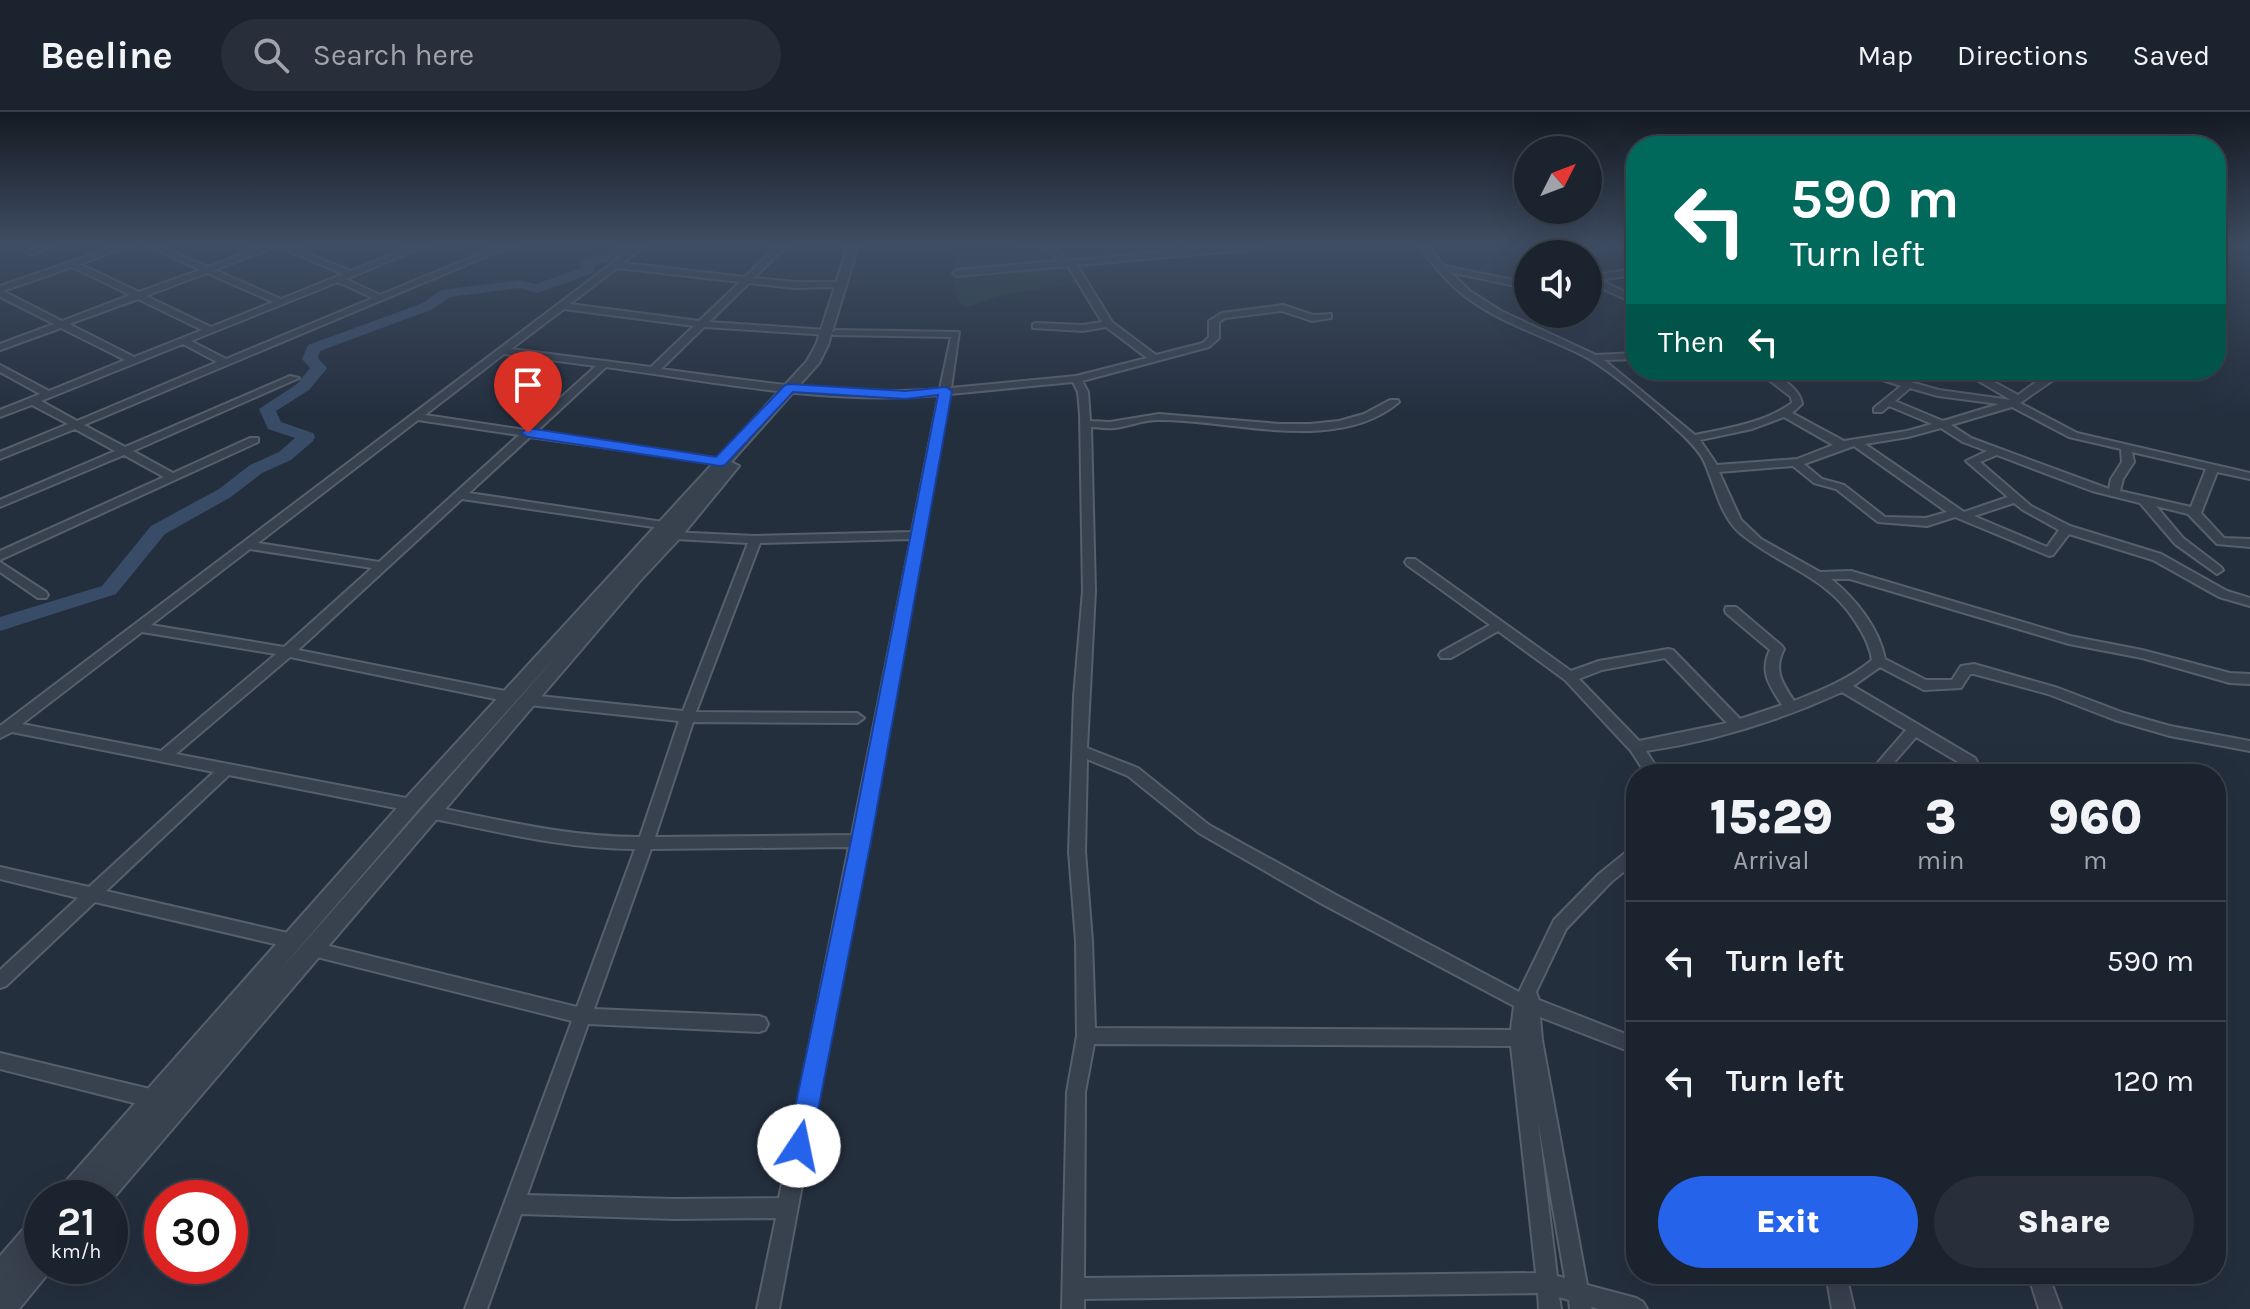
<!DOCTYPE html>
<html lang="en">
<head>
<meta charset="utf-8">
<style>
	:root { --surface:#1b232e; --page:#282f3a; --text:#f1f3f6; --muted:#a0a4aa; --line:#39404a; --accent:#2563eb }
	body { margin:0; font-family:Karla,sans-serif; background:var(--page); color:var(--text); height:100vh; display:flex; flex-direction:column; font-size:30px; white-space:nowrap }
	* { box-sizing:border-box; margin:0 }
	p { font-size:26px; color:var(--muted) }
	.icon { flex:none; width:44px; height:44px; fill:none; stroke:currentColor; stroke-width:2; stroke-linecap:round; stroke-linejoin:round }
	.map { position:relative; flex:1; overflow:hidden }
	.panel { position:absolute; left:1626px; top:652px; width:600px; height:520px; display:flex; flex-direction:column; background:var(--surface); border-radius:32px; box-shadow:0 8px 32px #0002,0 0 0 2px var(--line) }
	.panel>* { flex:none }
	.top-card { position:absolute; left:1626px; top:24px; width:600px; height:244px; border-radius:32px; box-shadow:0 8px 32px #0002,0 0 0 2px var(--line); background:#00695c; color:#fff; overflow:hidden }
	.needle { width:52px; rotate:48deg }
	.fabs { position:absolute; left:1514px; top:24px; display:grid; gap:16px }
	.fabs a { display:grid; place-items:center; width:88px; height:88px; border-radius:50%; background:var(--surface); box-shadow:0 8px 32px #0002,0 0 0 2px var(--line); font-size:40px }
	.speed { position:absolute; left:24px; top:1068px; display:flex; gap:16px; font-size:40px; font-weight:700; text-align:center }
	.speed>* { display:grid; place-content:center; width:104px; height:104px; border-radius:50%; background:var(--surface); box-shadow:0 8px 32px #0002,0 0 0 2px var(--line); line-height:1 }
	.speed small { font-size:20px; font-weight:400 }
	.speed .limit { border:12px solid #d22; background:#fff; color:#111 }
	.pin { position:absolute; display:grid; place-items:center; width:68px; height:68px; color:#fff; margin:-82px -34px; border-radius:50% 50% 50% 0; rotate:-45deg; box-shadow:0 0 8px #0007 }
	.pin .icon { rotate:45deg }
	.me { position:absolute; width:88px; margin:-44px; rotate:11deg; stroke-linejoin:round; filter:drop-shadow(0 0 6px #0008) }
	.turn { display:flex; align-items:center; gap:28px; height:168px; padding:0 32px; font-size:36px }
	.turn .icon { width:104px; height:104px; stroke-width:2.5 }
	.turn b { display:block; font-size:56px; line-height:68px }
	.then { display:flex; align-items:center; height:76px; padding:0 32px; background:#0003; gap:16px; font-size:30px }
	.eta { display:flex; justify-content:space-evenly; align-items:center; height:136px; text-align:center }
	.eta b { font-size:48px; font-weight:800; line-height:56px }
	.button { display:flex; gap:16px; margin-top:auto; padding:16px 32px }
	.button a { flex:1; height:92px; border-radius:48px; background:var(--accent); color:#fff; font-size:32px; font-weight:800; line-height:92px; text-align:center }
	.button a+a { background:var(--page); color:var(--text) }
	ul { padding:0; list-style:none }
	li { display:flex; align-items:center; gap:24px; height:120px; padding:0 32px; border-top:2px solid var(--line) }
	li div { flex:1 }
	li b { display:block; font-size:30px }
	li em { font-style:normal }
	header { display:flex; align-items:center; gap:48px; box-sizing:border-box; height:112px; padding:0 40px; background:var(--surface); border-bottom:2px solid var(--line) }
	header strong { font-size:38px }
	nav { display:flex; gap:44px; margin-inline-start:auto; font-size:28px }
	.search { width:560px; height:72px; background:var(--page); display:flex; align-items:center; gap:20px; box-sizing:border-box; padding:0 28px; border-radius:44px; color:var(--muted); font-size:30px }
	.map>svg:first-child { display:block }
	.green { fill:#263c3f }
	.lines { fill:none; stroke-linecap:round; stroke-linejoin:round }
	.river { fill:#394c67; fill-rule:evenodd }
	.minor-casing { stroke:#565f6c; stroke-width:4 }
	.tertiary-casing { stroke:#565f6c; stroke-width:4 }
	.minor { fill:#38414e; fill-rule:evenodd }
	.tertiary { fill:#38414e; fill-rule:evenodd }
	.route { fill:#2563eb; stroke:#184099; stroke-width:2 }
</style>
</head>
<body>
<header>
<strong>Beeline</strong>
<div class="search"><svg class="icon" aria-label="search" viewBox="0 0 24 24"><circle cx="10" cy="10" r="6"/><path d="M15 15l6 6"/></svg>Search here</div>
<nav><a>Map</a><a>Directions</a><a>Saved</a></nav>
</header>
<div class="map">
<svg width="2250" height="1197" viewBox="0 0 2250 1197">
	<rect width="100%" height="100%" fill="#242f3e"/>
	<path class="green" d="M1030,134H1170V141L1087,158V170L1005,182L968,195L959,191L952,167L956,139L1001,142Z"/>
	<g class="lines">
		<path class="river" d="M621,134H637L619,148L594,153V161L537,181L519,176L450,185L433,197L320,239L318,246L327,256L325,259L309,278L276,299L281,310L313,321L315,325L313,329L291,348L262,361L231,385L165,422L116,482L0,519V505L102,474L151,414L219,377L250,353L279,340L295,326L268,317L259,297L297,272L310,256L302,247L308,233L423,191L441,178L519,168L536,172L581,156V148C595,141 608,143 621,134Z"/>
		<g class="minor-casing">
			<g id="minor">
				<path d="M41,134H54L31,143L27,140Z"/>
				<path d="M117,134H129L80,152L139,180L200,158L148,134H159L208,155L264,134H276L215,158L281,187L343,162L277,134H289L351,159L413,134H425L346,167L380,183L499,134H511L84,313L125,335L290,264L299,266L133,339L173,361L250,326H258V330L0,448V439L164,365L124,343L0,395V388L115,339L75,317L0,347V340L68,312L32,293L0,305V298L40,282L0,260V253L49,279L125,248L61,216L0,238V232L54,212L0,185V174ZM72,155L130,183L62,209L3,179ZM207,161L273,190L211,215L146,184ZM338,170L373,186L226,247L191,229ZM138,187L202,218L134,245L69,212ZM183,232L217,250L77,309L41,289Z"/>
				<path d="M635,134H644L623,151L745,165L777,134H786L754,166L794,170H842V174L839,175L794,176L749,171L709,210L826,218L831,221L829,223L704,215L661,257C753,269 847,285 940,277L951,225L833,223L831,221L836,218L959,220L951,276L1076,264L1147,246L1106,215L1083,219L1033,216V212L1036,211L1083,213L1102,210L1068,154L957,164L953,161L957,158L1057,149L1045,134H1054L1066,149L1229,134H1262L1258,137L1077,153L1112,210L1156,243L1203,231L1209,225V209L1222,201L1283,193L1313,203L1331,202V206L1312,209L1282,199L1225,206L1219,210V226L1209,235L1082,269L1088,280L1090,309L1110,310L1159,302L1280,312H1310L1339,309L1364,302L1390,288H1398L1399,290C1337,343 1231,307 1158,308C1143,308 1130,314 1115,316C1107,317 1099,315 1091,315L1095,479L1087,636L1138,656L1209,713L1336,783L1519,880L1554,808L1599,762L1630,737L1636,735V750L1611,770L1566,817L1536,880L1539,888L1636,926V942L1540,905L1542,928L1587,1173L1636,1186L1643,1190L1647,1197H1599L1591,1195L1592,1197H1570L1569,1188L1559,1185L1561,1197H1539L1538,1181L1084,1187V1197H1062L1067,980L1077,924L1076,829L1069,740L1074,585L1083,479L1080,302L1078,280L1073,270L950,282L867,725L869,729L865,734L779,1197H757L776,1106L675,1107L521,1102L487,1197H465L572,909L313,844L307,842L305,837L307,832L313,830L577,895L635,737C566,737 498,720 430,706L425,704L422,700L425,696L430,694C500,708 568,725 640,725L679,609L529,593L522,588L524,585L529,583L683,599L748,431L675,427L669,423L671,420L755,424L912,420L939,283C829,293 714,270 606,255L536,320L720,347L726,350L724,352L530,325L469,381L663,410L669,414L667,417L462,387L298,538L510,580L515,582L517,585L515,588L510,590L290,545L176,642L411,687L416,689L419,693L416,697L411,699L229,663L106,779L292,822L298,824L300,829L298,834L292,836L95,790L6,874L0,876V858L78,786L0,767V755L89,775L214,660L12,620L0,626V614ZM617,156L740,170L699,209L570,192ZM564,197L694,214L651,255L511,237ZM504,242L596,254L525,318L425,303ZM418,308L519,323L379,450L258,431ZM911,427L852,723L655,725L693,610L857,611L864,606L857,601L696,600L760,431ZM250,437L372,456L284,535L151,513ZM142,520L276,542L161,639L22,612ZM1087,647L1128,664L1199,721L1324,793L1514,894L1511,918L1095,916L1092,829L1085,740ZM849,735L779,1086L675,1087L527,1083L588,912L759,920L765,918L768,912L765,906L759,904L594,897L651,737ZM1094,932L1511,934L1536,1161L1084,1166L1085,980ZM1538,1009L1565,1166L1557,1164Z"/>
				<path d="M1420,134H1428L1444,154L1528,171V177L1450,160L1470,179L1501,199L1596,243L1636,241V247L1604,248L1695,323C1728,316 1764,311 1792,291L1791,285L1756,258C1772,258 1800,275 1802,292L1792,301L1844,329L1907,319L1932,312L1889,294L1882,300H1874V296L1901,274L1852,258H1868L1939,278L2011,288L1960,258H1972L2018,283L2043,265L2038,258H2048L2054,266L2053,268L2020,291L2077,321L2250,361V367L2217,360L2201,401L2224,426L2250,427V435L2217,432L2188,402L2156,394L2183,426L2221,455L2223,458L2217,462L2175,432L2140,391L2092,379L1997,343L1980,350L2031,394L2070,414L2161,442L2227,479L2250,486V494L2219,485L2153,448L2069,422L2053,443L2049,444L1955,405L1927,414L1878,410L1836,377L1814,371L1793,354L1719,360L1741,408L1761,427L1820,460L1851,459L2070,524L2142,538L2230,561L2250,562V572L2230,571L2142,546L2069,532L1850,467H1831C1855,486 1879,516 1885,547L1926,568H1952L1961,554L1974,552L2058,576L2124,601L2170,614L2250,629V639L2170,624L2115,608L2048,582L1974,562H1970L1961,576L1924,578L1880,555L1853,574L1975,646L1977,650L1975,654H1965L1916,625L1884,662H1868L1906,618L1842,580C1781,608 1713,629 1646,639L1661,662H1646L1631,639L1565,568L1498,519L1451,546H1441L1439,543L1441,540L1490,513L1407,453L1405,450L1407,447H1415L1571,559L1599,549L1668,537L1673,538L1740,607L1782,593C1770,574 1759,560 1770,538L1726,501L1725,498L1726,495H1736L1782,534L1784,537C1773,558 1782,571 1794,589C1822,578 1849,567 1872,548C1870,533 1863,521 1855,509C1826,463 1779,454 1740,421C1719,403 1714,369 1703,347C1698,338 1691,331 1684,324C1660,301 1612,259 1584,244C1539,221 1488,208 1451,172C1439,161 1429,147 1420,134ZM1910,276L1938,284L1999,292L1943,309L1895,289ZM2012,295L2069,325L2121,337L2122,350L2111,367L2109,377L1971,326L1951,313ZM1784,305L1833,333L1797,347L1717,353L1700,328L1752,317ZM1941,316L1963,330L1987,339L1966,349L2008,385L1964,400L1865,332L1908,325ZM1854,334L1947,400L1926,406L1885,405L1844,373L1822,367L1804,352ZM2132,340L2206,357L2191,395L2120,379L2123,367L2134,350ZM2014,391L2023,398L2059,418L2047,435L1974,404ZM1665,546L1727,611L1639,629L1579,567L1602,558Z"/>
				<path d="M1628,158L1636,161V167L1627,164L1600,168L1636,185V192L1588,170V164Z"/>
				<path d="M0,450L46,480L48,483L46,486H38L0,460Z"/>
				<path d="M0,941L154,978L161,981L163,987L161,993L154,996L0,957Z"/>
				<path d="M1826,1162H1846L1854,1197H1832Z"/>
				<path d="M2028,1162H2048L2061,1197H2039Z"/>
			</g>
		</g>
		<g class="tertiary-casing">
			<g id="tertiary">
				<path d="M848,134H858L828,233L819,251L731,350L739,354L680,426L639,470L110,1090V1086H55L59,1077L404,688L807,249L816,233ZM562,538L275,864L418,698Z"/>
				<path d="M42,1102V1154H53L51,1158L19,1197H0V1144L33,1106Z"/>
			</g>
		</g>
		<use href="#minor" class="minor"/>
		<use href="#tertiary" class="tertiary"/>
	</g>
	<linearGradient id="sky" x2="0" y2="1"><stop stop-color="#141a22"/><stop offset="0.44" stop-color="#3f4d63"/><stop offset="1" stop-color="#3f4d63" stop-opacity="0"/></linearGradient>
	<rect width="2250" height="302" fill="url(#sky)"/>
	<path class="route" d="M790,272L906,279L946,275L952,279L871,729L811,1034L808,1043L799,1046L790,1043L787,1034L851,729L938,283L906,287L793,280L725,353L720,354L528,325L521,321L528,316L716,345L785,273Z"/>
</svg>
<div class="fabs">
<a><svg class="needle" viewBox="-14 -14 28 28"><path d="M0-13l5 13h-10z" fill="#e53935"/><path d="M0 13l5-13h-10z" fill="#a0a4aa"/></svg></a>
<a><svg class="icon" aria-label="sound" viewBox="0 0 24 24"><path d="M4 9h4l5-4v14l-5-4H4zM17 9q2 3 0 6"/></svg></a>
</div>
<div class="speed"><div>21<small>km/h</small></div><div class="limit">30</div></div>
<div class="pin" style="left:528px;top:321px;background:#d93025"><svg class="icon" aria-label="arrive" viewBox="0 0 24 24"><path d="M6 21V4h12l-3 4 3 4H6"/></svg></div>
<svg class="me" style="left:799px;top:1034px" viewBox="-20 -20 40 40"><circle r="19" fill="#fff"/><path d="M0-13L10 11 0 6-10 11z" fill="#2563eb"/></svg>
<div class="top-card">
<div class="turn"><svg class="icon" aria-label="left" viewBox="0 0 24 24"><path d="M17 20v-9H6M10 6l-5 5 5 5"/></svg><div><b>590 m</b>Turn left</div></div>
<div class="then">Then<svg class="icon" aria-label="left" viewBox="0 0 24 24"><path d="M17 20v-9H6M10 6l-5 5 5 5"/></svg></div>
</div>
<section class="panel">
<div class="eta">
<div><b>15:29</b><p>Arrival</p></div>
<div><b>3</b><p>min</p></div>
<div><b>960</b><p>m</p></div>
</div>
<ul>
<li><svg class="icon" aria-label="left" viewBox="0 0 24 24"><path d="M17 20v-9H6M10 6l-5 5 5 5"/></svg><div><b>Turn left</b></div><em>590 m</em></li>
<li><svg class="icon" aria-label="left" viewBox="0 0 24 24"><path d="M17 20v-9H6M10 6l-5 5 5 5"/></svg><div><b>Turn left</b></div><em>120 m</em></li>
</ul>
<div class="button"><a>Exit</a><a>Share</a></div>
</section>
</div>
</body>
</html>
